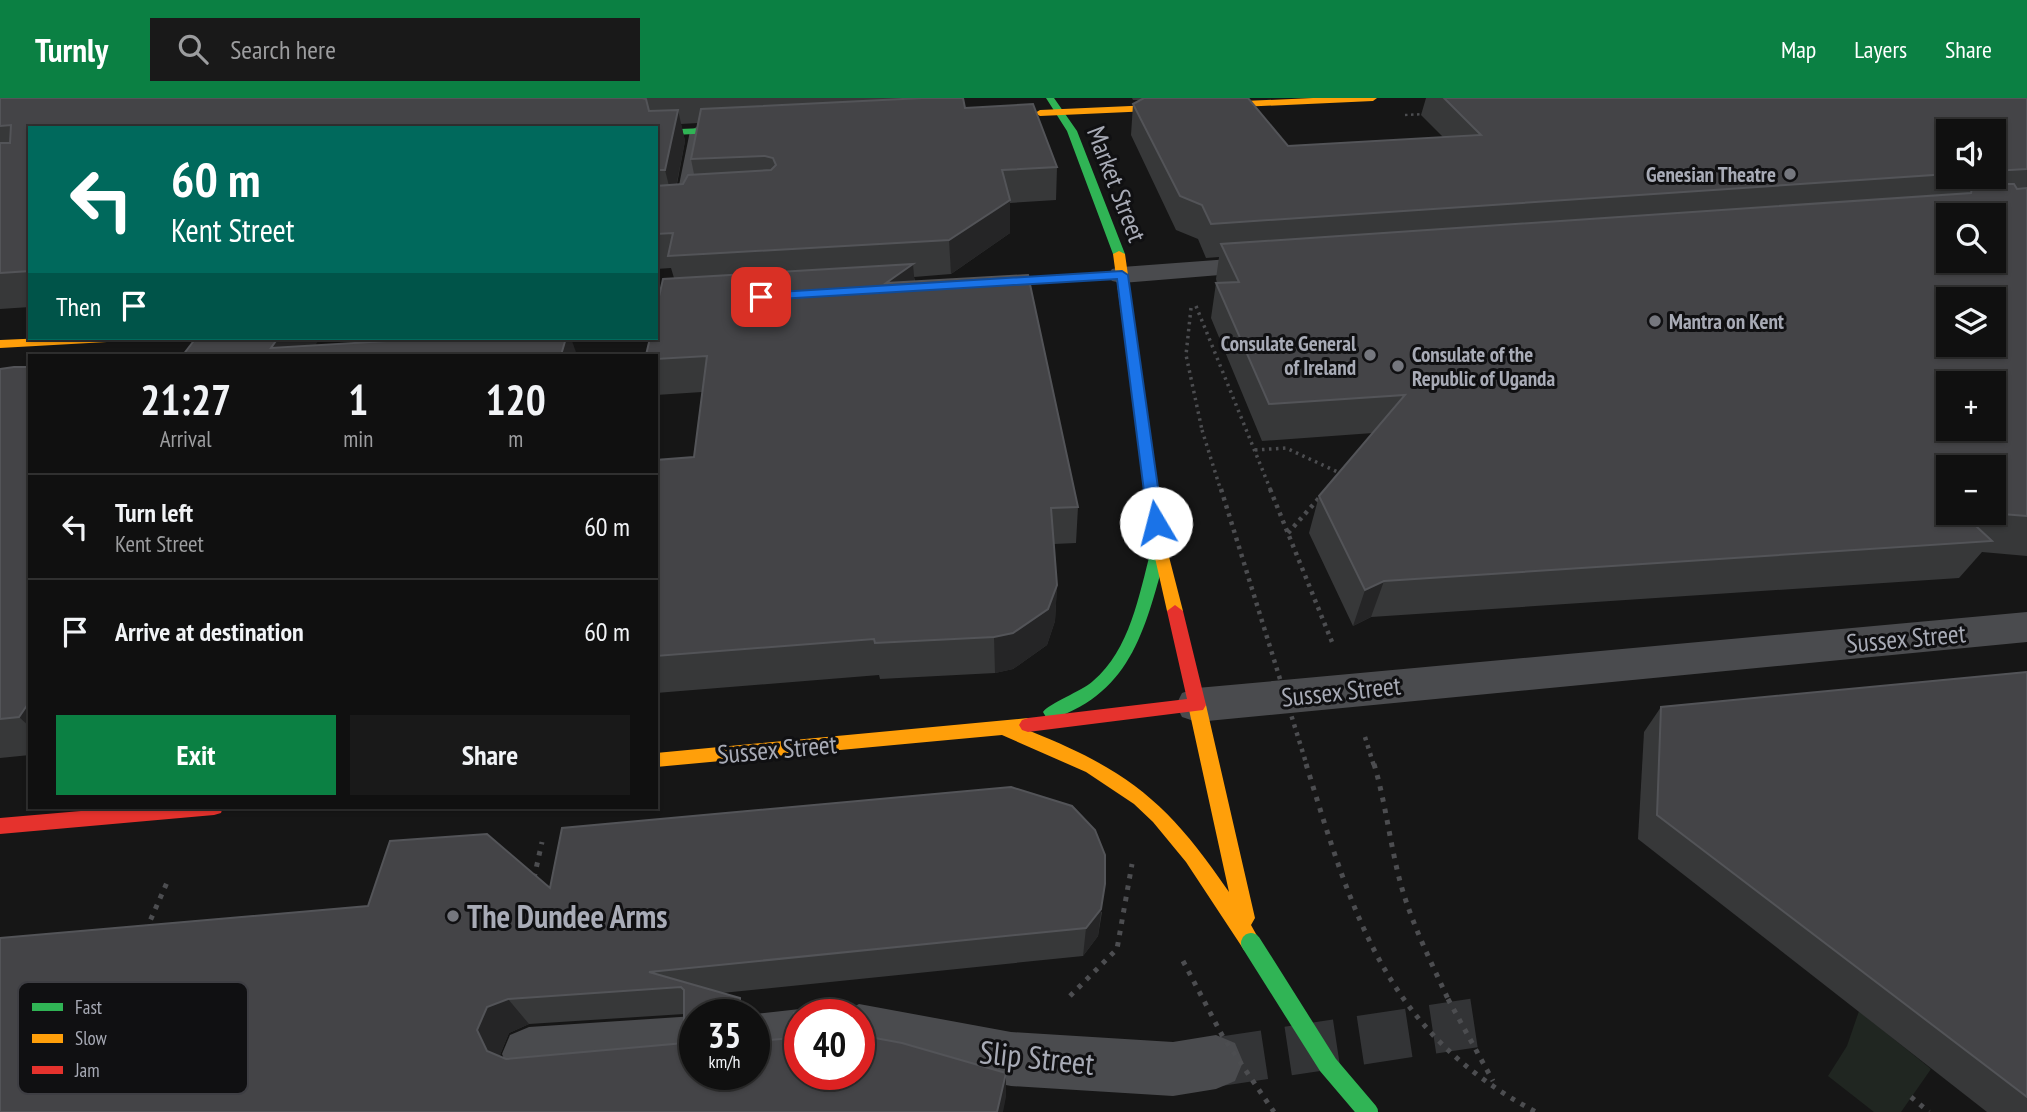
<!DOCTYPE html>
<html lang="en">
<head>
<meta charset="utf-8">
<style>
	:root { --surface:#101010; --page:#191919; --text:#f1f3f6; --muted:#9c9d9f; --line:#303030; --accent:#0b8043 }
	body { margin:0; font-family:"PT Sans Narrow",sans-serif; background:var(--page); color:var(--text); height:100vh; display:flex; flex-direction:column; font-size:26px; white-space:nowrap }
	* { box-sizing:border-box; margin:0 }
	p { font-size:23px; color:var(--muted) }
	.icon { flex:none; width:38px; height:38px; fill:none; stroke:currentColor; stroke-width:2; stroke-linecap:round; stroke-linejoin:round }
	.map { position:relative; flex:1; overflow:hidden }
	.side { position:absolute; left:28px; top:256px; width:630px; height:455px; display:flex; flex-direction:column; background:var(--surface); border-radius:0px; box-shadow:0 2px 5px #0004,0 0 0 2px var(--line) }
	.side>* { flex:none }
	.banner { position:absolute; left:28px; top:28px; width:630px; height:214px; border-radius:0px; box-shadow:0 2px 5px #0004,0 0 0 2px var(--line); background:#00695c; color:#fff; overflow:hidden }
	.controls { position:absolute; left:1936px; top:21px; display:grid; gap:14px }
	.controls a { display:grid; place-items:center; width:70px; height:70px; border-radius:0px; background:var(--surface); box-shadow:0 2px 5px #0004,0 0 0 2px var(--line); font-size:35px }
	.speed { position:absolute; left:679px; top:901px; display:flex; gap:14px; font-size:35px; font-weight:700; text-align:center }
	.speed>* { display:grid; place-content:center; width:91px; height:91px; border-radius:50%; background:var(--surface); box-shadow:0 2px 5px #0004,0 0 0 2px var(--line); line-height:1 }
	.speed small { font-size:18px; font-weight:400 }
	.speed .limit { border:10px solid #d22; background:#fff; color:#111 }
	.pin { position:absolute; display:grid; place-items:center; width:60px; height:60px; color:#fff; margin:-30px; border-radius:14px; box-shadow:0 4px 10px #0006 }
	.me { position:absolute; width:77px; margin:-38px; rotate:352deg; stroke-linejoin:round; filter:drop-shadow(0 0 5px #0008) }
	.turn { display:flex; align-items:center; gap:24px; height:147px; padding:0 28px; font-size:32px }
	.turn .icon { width:91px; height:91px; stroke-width:2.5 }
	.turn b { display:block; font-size:49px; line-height:60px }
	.then { display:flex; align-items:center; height:66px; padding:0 28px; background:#0003; gap:14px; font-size:26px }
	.eta { display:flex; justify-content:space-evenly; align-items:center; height:119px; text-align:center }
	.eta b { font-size:42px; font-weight:700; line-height:49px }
	.button { display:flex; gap:14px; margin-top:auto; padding:14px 28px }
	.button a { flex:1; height:80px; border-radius:0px; background:var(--accent); color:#fff; font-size:28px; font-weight:700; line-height:80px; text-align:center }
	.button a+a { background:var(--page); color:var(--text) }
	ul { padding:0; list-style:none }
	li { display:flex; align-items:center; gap:21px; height:105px; padding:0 28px; border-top:2px solid var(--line) }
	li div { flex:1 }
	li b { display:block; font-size:26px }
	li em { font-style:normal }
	header { display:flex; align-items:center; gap:42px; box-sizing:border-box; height:98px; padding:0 35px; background:var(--accent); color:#fff }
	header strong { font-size:33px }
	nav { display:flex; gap:38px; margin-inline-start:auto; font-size:24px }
	.search { width:490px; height:63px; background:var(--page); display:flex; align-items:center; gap:18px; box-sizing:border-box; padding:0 24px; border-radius:0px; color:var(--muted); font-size:26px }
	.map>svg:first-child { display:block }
	.green { fill:#202621 }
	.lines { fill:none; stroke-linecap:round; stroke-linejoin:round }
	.street-tunnel { stroke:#333436; stroke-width:49; stroke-dasharray:49 24; stroke-linecap:butt }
	.path-far3 { stroke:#4c4d50; stroke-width:2.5; stroke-dasharray:2.5 3.5; stroke-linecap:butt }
	.path-far2 { stroke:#4c4d50; stroke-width:3.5; stroke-dasharray:2.5 4.5; stroke-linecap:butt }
	.path-far1 { stroke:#4c4d50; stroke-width:4.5; stroke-dasharray:3.5 5; stroke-linecap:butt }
	.path { stroke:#4c4d50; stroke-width:5; stroke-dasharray:4.5 7; stroke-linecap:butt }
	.lane { fill:#4a4b4e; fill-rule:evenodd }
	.street { fill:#4a4b4e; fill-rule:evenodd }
	.fast { fill:#30b455; fill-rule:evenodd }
	.slow { fill:#ff9f0a; fill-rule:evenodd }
	.jam { fill:#e5322d; fill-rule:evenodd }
	.path-bridge-far2 { stroke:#4c4d50; stroke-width:3.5; stroke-dasharray:2.5 4.5; stroke-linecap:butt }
	.path-bridge-far1 { stroke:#4c4d50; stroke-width:4.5; stroke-dasharray:3.5 5; stroke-linecap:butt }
	.path-bridge { stroke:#4c4d50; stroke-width:5; stroke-dasharray:4.5 7; stroke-linecap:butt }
	.fast-bridge { stroke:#30b455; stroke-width:20 }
	.wall { fill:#373839; fill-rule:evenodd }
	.shaded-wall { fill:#252526 }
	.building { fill:#444447; stroke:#535458; stroke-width:2; fill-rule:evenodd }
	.route { fill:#1a73e8; stroke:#114b97; stroke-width:2 }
	.poi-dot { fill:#75777e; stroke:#101012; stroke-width:2.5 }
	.labels { text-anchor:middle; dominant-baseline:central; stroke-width:6; stroke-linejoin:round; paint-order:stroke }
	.far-poi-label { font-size:21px; font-weight:bold; fill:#a8abb6; stroke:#101012; text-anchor:end }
	.street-label { font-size:26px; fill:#a8abb6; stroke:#101012 }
	.near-poi-label { font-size:32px; font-weight:bold; fill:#a8abb6; stroke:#101012; text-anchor:start }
	.near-street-label { font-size:32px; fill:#a8abb6; stroke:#101012 }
	.key { fill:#101012; stroke:#3e3e43; stroke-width:2 }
	.key-label { font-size:19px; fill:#a8abb6 }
</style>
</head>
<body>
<header>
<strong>Turnly</strong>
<div class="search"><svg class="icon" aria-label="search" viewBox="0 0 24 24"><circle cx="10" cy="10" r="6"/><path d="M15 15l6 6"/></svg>Search here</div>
<nav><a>Map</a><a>Layers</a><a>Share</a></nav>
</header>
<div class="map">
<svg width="2027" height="1014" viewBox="0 0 2027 1014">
	<rect width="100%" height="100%" fill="#161616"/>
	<path class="green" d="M1859,913L1931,971L1901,1014H1874L1828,978L1847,948Z"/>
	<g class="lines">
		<path class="street-tunnel" d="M1216,964L1474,925"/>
		<path class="path-far3" d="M1405,17L1425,16"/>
		<g class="path-far2">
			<path d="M1196,208L1271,393"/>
			<path d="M1191,210L1186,257L1202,332"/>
			<path d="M1255,352L1286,350L1342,376"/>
		</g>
		<g class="path-far1">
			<path d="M1270,391L1332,544"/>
			<path d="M1288,435L1320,399"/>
			<path d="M1365,639L1374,668"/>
		</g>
		<g class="path">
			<path d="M1374,666C1386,706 1390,747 1401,787C1412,826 1431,864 1448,901"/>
			<path d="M534,780L542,744"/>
			<path d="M146,832L169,780"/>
			<path d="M1070,898L1117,851L1132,766"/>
			<path d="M1911,999L1929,1014"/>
		</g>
		<path class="lane" d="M698,28L706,33L692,112L683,118L656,120V108L675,107L690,33Z"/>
		<g class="street">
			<path d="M1270,158L1280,160L1284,166L1280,172L1122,185L1112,183L1108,177L1112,171L1122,169Z"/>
			<path d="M2027,514V544L1197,624L1182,619L1176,607L1182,595L1197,590Z"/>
			<path d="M859,906L1011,934L1173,944L1216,937L1235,945L1243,964L1235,983L1216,991L1173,998L1011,988L859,958V917H839Z"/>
			<path d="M800,911L815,917H800V963L754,966V917H746Z"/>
			<path d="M695,918V970L529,983L510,975L502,956L510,937L529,929Z"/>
		</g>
		<g class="fast">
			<path d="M1046,0H1054L1077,33L1125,156L1123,158L1113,156L1067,33Z"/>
			<path d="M752,28L754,30L749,33L656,38V32Z"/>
			<path d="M1122,174L1128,177L1126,179L978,188L972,185L978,182Z"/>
			<path d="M1159,447L1167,452C1146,526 1134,594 1052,621L1046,619L1043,614C1048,606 1082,593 1093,583C1130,552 1139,497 1151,452Z"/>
		</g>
		<g class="slow">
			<path d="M1313,0H1377L1373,3L1040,18L1035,15L1040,12Z"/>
			<path d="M1119,153L1125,156L1167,451L1183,513L1175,519L1167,513L1153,451L1113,156Z"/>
			<path d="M46,240H113L107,244L0,250V242Z"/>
			<path d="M1197,600L1203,602L1206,607L1255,820L1251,827L1261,845L1258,852L1251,855L1244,852L1186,764L1153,724L1134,706L1086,674L1002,637L656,669V655L1028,620L1034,622L1037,627L1030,633C1130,673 1169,706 1229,794L1188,607L1191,602Z"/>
		</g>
		<g class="jam">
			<path d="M1175,507L1183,513L1206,607L1203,612L1028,634L1022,632L1019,627L1022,622L1028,620L1187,601L1167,513Z"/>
			<path d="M127,709H223L221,715L214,717L0,736V720Z"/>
		</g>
		<path class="path-bridge-far2" d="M1202,332L1221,393"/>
		<path class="path-bridge-far1" d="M1221,391L1307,668"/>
		<g class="path-bridge">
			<path d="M1306,666C1353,817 1385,934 1536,1014"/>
			<path d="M1183,863L1223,939L1274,1014"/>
			<path d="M1448,901L1493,983"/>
		</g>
		<path class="fast-bridge" d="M1251,845L1328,967L1368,1014"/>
	</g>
	<g class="wall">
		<path d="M0,0H963L965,10L1057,69L1056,102L1010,105V135L951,176L914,179L915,183L1078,409L1076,445L1054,446L1057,487L1055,523L1047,547L1013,571L995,575L880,581L879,577L656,595V362L694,359L702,294L656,297V257L674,180L671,170L656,171V30H30V209L0,211ZM698,25L691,61L694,76L683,86H677L685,43L681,26Z"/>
		<path d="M1132,0H1248L1288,48L1443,39L1421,17L1426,0H2027V458L1982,454L1959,480L1371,519L1353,528L1309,435L1319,398L1373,335L1262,343L1211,220L1216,185H1217L1216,181L1219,159L1206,160L1198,141L1176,132L1131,37L1133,6L1141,2H1133ZM1948,33H1993V79H1948ZM1993,369V415H1948Z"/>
		<path d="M30,269V657L0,660V271Z"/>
		<path d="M2027,574V1014H1987L1638,741L1644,634L1661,609Z"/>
		<path d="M550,790L1102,814L1098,838L1083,858L722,895L695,976L1006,999L0,1014L368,808ZM684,916V945L506,961L500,959V957L509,935L529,926Z"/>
	</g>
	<g class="shaded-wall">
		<path d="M678,12L685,43L673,104L665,72Z"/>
		<path d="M1010,102V135L951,176L949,142Z"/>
		<path d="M913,166L916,201L886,185Z"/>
		<path d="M278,240H320L309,257L271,250Z"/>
		<path d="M566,240H571L577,257H561Z"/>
		<path d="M1384,483L1371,519L1353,528L1365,492Z"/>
		<path d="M1057,487L1055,523L1047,547L1013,571L995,575L994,539Z"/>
		<path d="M30,603V629L19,619Z"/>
		<path d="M1105,786L1098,838L1083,858L1086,830Z"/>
		<path d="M740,900L748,917H740Z"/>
		<path d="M508,901L529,926L509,935L500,957L509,977L487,953L477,932L487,909Z"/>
		<path d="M1006,975V999L1003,1014H997Z"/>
	</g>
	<g class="building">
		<path d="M0,0H642L646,1L649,13L678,12L665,72H656V30H30V173L0,175V45H10L11,27L0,28Z"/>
		<path d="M923,0H963L965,10L1033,6L1057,69L1002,72L1010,102L949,142L668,158L673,135L656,136V88L683,86L688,77L771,72L776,67L773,60L765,58L691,61L701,11Z"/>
		<path d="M1144,0H1248L1288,48L1481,37L1444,0H2027V71L1993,73V33H1948V76L1211,126L1202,107L1180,98L1133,6Z"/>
		<path d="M1973,86H2014L2017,91L2027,90V418L1989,415H1993V369H1948V415H1962L1992,443L1384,483L1365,492L1319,398L1405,297L1269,306L1216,185L1239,184L1221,146L1971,95ZM1948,117H1993V163H1948ZM1948,201H1993V247H1948ZM1948,285H1993V331H1948Z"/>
		<path d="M913,166L886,185L1028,177L1078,409L1051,410L1057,487L1048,511L1013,535L994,539L875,545L874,541L656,558V362L694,359L707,258L656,261V257H646L650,240H656V212L663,181Z"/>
		<path d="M196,240H278L271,250L438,240H566L561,257H183Z"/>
		<path d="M14,269H30V603L19,619L0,621V271Z"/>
		<path d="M2027,574V999L1657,717L1661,609Z"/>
		<path d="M1011,689L1072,708L1095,732L1105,757V786L1101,811L1086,830L649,874L740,900V917H695V976H754V943L793,940L794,915L801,917H800V976H859V937L902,945L1006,975L997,1014H0V840L368,808L390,743L487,736L550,790L562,730ZM681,889L684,892V945L506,961L487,953L477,932L487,909L508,901Z"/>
	</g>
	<path class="route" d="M1122,173L1128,177L1163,425L1156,430L1148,425L1117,181L761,202L756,199L761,195Z"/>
	<g class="poi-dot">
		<circle cx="1790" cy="76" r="7"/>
		<circle cx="1655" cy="223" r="7"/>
		<circle cx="1370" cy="257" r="7"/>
		<circle cx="1398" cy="268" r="7"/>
		<circle cx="453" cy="818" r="7"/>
	</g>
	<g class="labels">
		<g class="far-poi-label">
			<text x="1776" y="76">Genesian Theatre</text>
			<text x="1669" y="223" text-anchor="start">Mantra on Kent</text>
			<text x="1356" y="245">Consulate General<tspan x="1356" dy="24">of Ireland</tspan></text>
			<text x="1412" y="256" text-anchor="start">Consulate of the<tspan x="1412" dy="24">Republic of Uganda</tspan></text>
		</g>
		<g class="street-label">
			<text transform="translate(1117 86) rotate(69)">Market Street</text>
			<text transform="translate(1906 540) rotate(-5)">Sussex Street</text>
			<text transform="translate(1341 593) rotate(-6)">Sussex Street</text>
			<text transform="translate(777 651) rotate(-5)">Sussex Street</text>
		</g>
		<g class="near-poi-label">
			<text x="467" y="818">The Dundee Arms</text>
		</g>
		<g class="near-street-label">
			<text transform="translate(1037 959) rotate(6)">Slip Street</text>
		</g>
	</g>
	<rect x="18" y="884" width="230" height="112" rx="10" class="key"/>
	<rect x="32" y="905" width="31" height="8" fill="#30b455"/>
	<rect x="32" y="936" width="31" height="9" fill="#ff9f0a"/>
	<rect x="32" y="968" width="31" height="8" fill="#e5322d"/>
	<g class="key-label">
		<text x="75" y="916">Fast</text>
		<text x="75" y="947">Slow</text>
		<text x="75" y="979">Jam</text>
	</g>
</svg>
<div class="controls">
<a><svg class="icon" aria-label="sound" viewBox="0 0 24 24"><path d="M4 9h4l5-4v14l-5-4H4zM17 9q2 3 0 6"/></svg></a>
<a><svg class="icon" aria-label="search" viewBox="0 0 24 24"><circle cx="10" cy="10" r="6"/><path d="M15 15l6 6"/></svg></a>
<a><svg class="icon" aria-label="layers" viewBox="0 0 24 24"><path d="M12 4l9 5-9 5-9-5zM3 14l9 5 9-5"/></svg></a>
<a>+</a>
<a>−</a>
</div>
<div class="speed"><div>35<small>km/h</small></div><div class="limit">40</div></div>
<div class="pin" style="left:761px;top:199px;background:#d93025"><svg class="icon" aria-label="arrive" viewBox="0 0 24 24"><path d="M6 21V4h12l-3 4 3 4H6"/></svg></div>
<svg class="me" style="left:1156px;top:425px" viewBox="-20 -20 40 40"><circle r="19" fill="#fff"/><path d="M0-13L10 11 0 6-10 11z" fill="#1a73e8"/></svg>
<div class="banner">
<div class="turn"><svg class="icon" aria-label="left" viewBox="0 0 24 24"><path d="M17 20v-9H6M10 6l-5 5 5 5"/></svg><div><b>60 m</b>Kent Street</div></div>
<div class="then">Then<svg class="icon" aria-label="arrive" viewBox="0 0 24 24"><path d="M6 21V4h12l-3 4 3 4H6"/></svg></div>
</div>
<section class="side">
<div class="eta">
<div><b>21:27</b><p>Arrival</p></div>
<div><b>1</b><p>min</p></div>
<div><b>120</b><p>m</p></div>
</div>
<ul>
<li><svg class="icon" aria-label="left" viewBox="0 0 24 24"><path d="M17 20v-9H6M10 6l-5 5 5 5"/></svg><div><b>Turn left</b><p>Kent Street</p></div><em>60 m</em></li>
<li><svg class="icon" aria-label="arrive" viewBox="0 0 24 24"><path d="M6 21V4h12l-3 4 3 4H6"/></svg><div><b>Arrive at destination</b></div><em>60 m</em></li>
</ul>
<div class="button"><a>Exit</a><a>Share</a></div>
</section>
</div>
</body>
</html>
